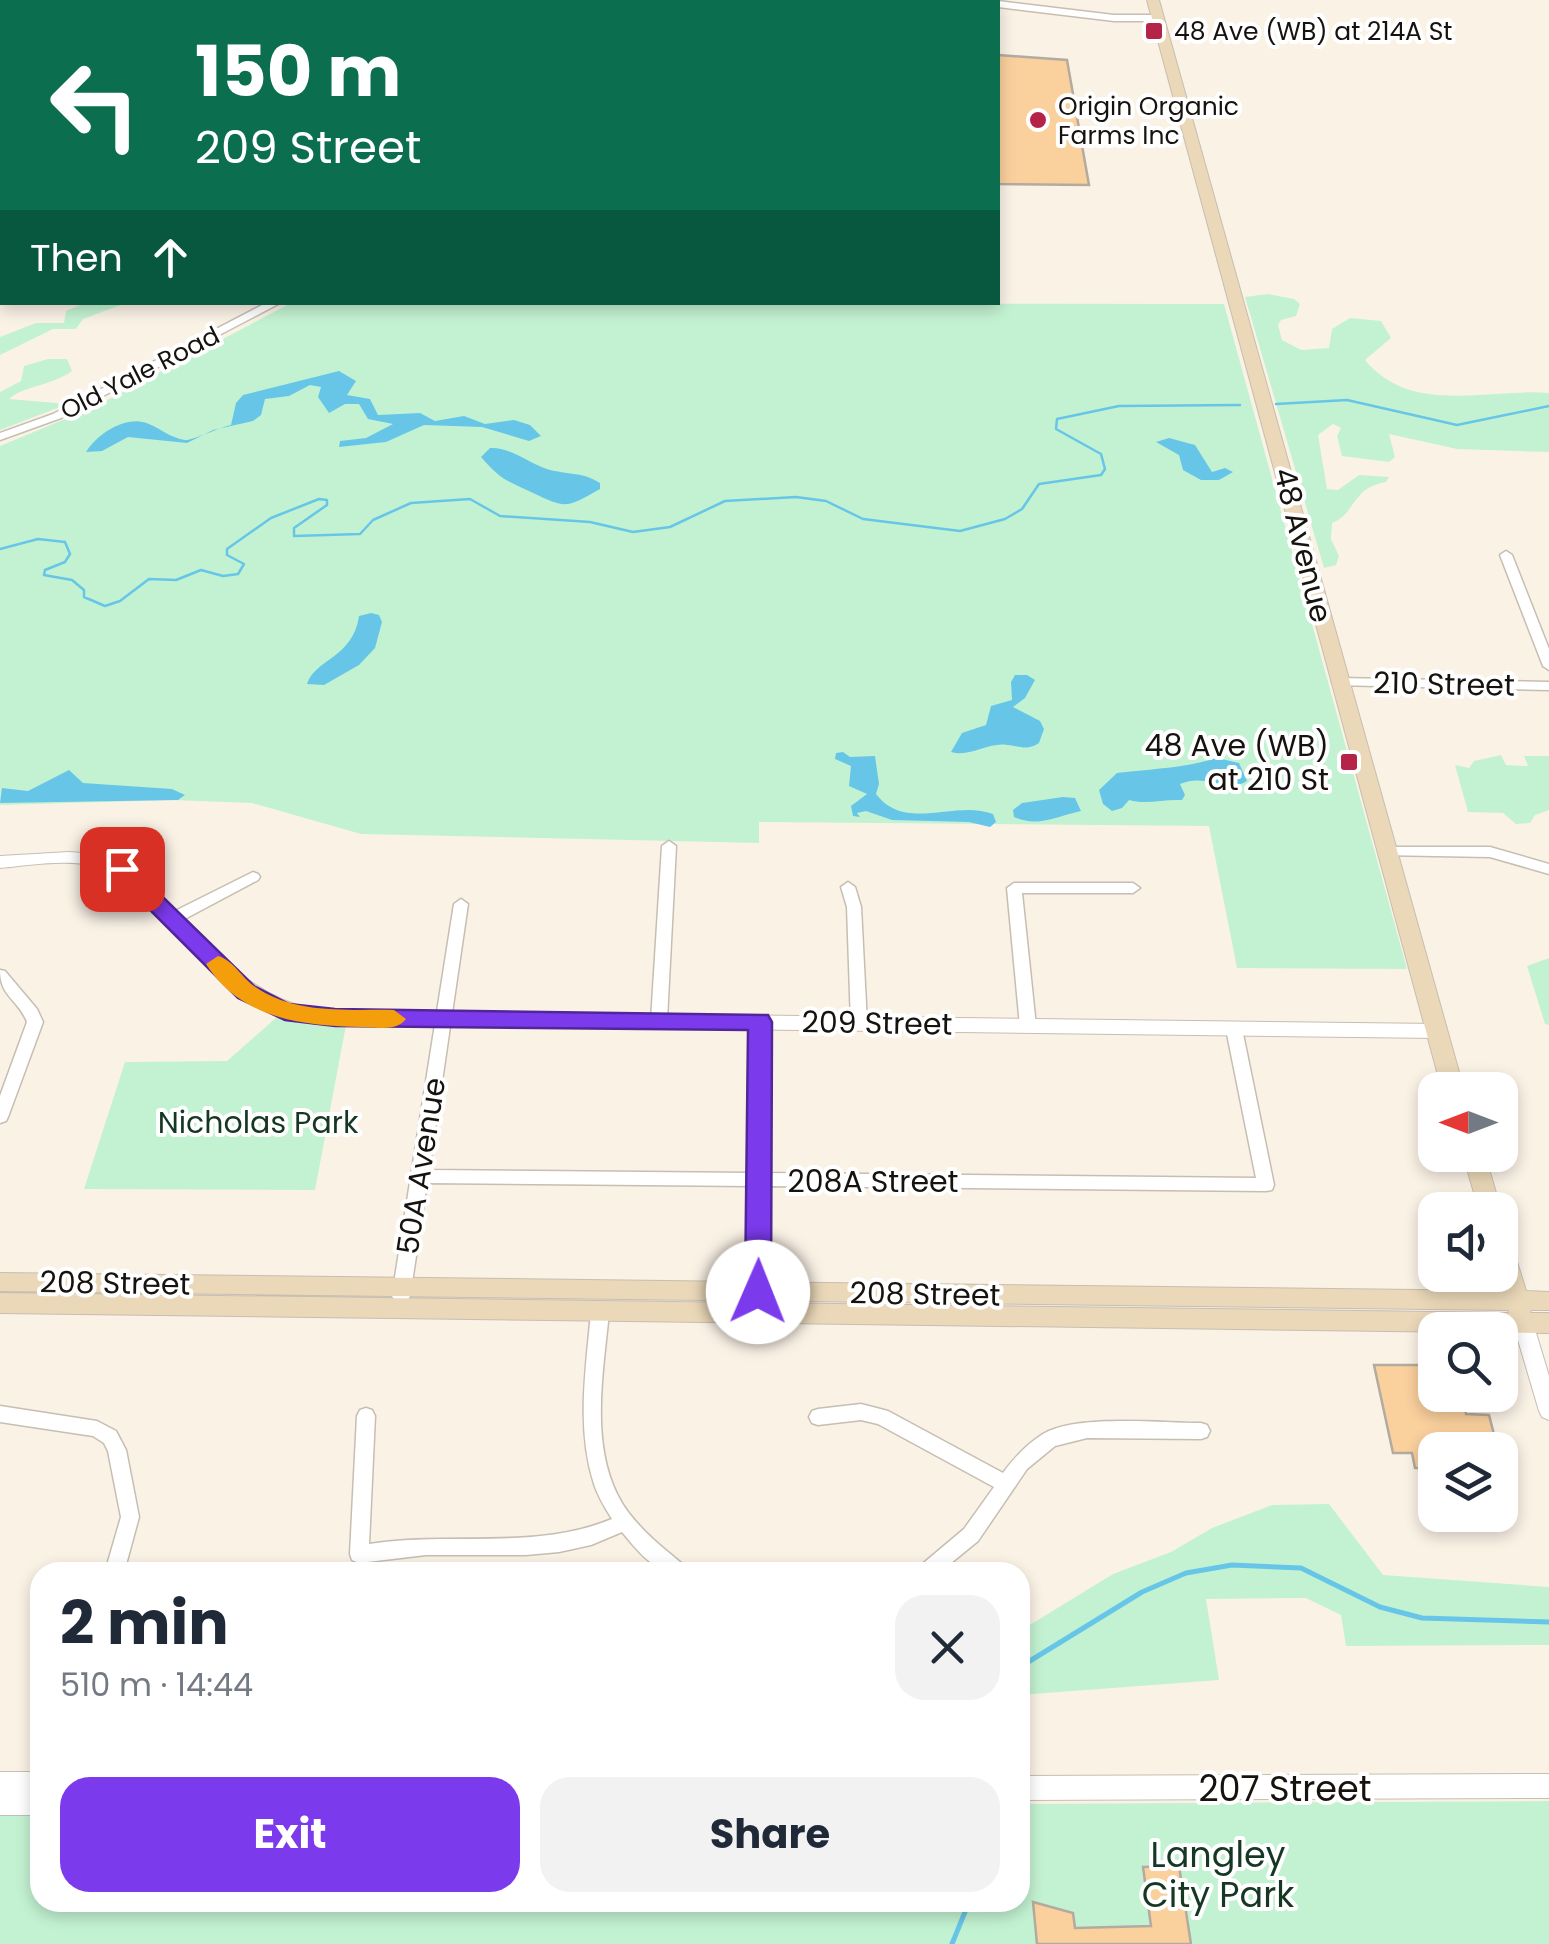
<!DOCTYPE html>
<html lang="en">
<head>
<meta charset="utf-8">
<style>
	:root { --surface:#fff; --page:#f2f2f3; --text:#1f2937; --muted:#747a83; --accent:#7c3aed }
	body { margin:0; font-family:Poppins,sans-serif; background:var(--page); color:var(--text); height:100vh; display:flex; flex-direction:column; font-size:38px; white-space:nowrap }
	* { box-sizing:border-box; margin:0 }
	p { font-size:32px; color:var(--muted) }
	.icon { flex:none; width:55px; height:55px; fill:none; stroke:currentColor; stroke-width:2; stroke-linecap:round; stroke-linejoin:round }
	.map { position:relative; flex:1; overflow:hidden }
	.panel { position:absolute; left:30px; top:1562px; width:1000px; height:350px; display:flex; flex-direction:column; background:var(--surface); border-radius:30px; box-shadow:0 5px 15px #0003 }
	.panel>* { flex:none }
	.top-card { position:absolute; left:0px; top:0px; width:1000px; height:305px; box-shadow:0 5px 15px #0003; background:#0b6e4f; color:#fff; overflow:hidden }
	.needle { width:65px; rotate:270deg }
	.buttons { position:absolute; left:1418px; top:1072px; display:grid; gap:20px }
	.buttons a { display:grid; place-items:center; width:100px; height:100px; border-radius:20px; background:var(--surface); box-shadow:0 5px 15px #0003; font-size:50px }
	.pin { position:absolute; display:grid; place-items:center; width:85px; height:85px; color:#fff; margin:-42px; border-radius:20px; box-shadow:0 5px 15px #0006 }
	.me { position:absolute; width:110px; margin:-55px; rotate:1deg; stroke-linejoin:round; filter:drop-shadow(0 0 8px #0008) }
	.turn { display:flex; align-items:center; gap:35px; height:210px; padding:0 30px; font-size:45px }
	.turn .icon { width:130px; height:130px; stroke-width:2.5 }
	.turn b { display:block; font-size:70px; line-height:85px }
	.then { display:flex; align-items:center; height:95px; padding:0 30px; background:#0003; gap:20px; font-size:38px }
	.round { display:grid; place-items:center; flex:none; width:105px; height:105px; border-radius:30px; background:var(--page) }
	.head { display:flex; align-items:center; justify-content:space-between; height:170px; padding:0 30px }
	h1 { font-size:60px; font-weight:700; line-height:75px }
	.cta { display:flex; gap:20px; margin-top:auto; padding:20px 30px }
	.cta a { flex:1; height:115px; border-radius:30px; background:var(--accent); color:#fff; font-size:40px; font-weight:700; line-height:115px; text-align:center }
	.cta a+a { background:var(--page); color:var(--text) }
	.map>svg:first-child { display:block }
	.green { fill:#c3f2d2 }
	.water { fill:#67c6e8 }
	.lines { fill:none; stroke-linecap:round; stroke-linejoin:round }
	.stream-far1 { stroke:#67c6e8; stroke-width:2.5 }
	.stream { stroke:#67c6e8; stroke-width:5 }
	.taxiway { stroke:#b4ada4; stroke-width:40 }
	.building { fill:#fad09d; stroke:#b4aba0; stroke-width:2.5 }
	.minor-casing { stroke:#c6beb2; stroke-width:3 }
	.tertiary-casing { stroke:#c6beb2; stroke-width:2 }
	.secondary-casing { stroke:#c6beb2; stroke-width:2 }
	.primary-casing { stroke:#815712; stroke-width:25 }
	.minor { fill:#fff; fill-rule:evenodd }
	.tertiary { fill:#fff; fill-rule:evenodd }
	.secondary { fill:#ead8b8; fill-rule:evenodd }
	.primary { stroke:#d6b072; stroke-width:22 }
	.route { fill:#7c3aed; stroke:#51269a; stroke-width:2.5 }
	.slow { fill:#f59e0b }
	.poi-dot { fill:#b52348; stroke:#fff; stroke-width:4 }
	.labels { text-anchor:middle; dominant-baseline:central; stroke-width:8; stroke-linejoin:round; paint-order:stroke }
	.far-poi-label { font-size:25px; fill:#16130f; stroke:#fff; text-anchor:start }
	.far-street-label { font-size:25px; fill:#16130f; stroke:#fff }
	.street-label { font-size:30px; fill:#16130f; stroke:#fff }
	.poi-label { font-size:30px; fill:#16130f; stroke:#fff; text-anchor:end }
	.park-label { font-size:30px; fill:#163723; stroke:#fff }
	.near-street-label { font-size:35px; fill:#16130f; stroke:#fff }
	.near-park-label { font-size:35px; fill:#163723; stroke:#fff }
</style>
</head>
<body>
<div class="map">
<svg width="1549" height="1944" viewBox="0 0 1549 1944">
	<rect width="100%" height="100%" fill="#fbf2e6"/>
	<g class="green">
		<path d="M1268,294L1294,299L1300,304L1296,316L1281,320L1278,325L1282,340L1301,350L1329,348L1332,329L1350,318L1381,321L1391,338L1365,360C1411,416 1487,388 1549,393V452L1457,449L1389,434L1395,457L1389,462L1342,456L1337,436L1341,428L1333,424L1318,435L1327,489L1338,490L1359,475L1389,477L1386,482C1351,488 1356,514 1332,523L1331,539L1339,556L1336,565L1324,568L1245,297Z"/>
		<path d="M88,302L126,303L83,319L76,329H53L0,355V337L36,323H64L66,311Z"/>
		<path d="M291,303L1224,304L1407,969L1237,968L1209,826L759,822V843L361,834L252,803L171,800L0,805V446L94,407Z"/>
		<path d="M48,359H67L72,371C51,386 23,386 9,399L68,404L0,430V392L21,381L24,366Z"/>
		<path d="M1501,755L1506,765L1528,766L1524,756H1549V810L1535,815L1530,823L1516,824L1503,813L1468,812L1455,765L1469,768L1474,761Z"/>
		<path d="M1549,958V1025L1545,1024L1527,966Z"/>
		<path d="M277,1017L307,1023L346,1025L315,1190L84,1189L125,1062L227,1061Z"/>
		<path d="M1329,1504L1383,1575L1549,1587V1645L1346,1646L1341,1615L1306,1598L1206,1599L1219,1680L1020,1695V1631L1113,1574L1171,1552L1212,1528L1272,1505Z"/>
		<path d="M1549,1801V1944H0V1810H40V1902H1020V1804Z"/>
	</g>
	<g class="water">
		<path d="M339,371L356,381L347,395L370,399L378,415L420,413L435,421L464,416L485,424L514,420L530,425L541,436L529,441L482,427L424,425L386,442L339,447L340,441L366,438L393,424L368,419L359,404H345L329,413L318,397L321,387L310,385L289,396L265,399L261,415L253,421L213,430L187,443L128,437L102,451L86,452C97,434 127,414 149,424C161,429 171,438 185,440C191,441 221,427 231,425L236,403L243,395Z"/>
		<path d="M1169,438L1195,445L1212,472L1225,468L1233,472L1219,480H1201L1183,470L1179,455L1156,442Z"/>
		<path d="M490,448C509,447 526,461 544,468C563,475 582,471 600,483V489C566,508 567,509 533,493C506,480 502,481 481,457Z"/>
		<path d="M371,613L379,615L382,622L375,648L359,665L324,685L307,684C315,659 353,658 359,616Z"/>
		<path d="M1015,675H1027L1035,680L1025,698L1013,707L1040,721L1044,729L1039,743C1026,751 1021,746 1007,745C988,742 970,758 951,752L962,733L986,725L991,706L1012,700L1011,682Z"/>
		<path d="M843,752L850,757L875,756L879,784L876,794C906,833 955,799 993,814L996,822L990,827L969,822L892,820L866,811L857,813L860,817L853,816L851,806L867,794L849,786L851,766L835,759L836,753Z"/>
		<path d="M1217,758L1239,763L1247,781C1224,795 1208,772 1180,784L1185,795L1182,800C1162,799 1147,805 1129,800L1122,808L1112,811L1103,804L1099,790L1117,773C1152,769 1184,768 1217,758Z"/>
		<path d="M69,770L83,783L172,789L185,795L178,800L0,803L2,788L28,791Z"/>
		<path d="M1063,797L1075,798L1081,811C1058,816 1038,828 1014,817L1013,810L1022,803Z"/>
	</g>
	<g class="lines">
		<g class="stream-far1">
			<path d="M100,2L104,0"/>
			<path d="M1276,404L1347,400L1457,425L1549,406"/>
			<path d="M0,549L38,539L65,542L70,554L65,562L45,570L44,575L72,580L84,590V597L105,606L120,601L149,579L176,580L201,570L223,576L238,574L244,564L227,555V549L271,518L319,499L327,500V505L294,528V536L360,534L373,520L411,503L470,499L500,516L590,522L633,532L670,527L725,501L796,497L826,501L863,519L960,531L1005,519L1022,509L1039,484L1101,475L1105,469L1101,454L1056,429L1057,419L1119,406L1240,405"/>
		</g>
		<g class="stream">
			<path d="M1020,1667L1142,1592L1186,1573L1232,1565L1301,1568L1380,1607L1422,1618L1549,1622"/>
			<path d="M952,1944L969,1902"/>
		</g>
		<path class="taxiway" d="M0,8L2,4"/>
	</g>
	<g class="building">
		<path d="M998,55L1067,60L1089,185L998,184Z"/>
		<path d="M1374,1365H1435V1395H1462L1466,1414L1489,1415L1498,1450H1435V1468H1415L1412,1453H1393Z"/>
		<path d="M1179,1866L1191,1944H1037L1033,1902L1073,1913L1075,1928L1151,1926L1143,1867Z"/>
	</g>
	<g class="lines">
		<g class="minor-casing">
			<g id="minor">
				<path d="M250,0H258L257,2H249Z"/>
				<path d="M667,0H675L674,2H666Z"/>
				<path d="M890,0H901L898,2H888Z"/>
				<path d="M998,1L1114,15H1158L1162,18L1158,21H1114L998,7V2H995Z"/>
				<path d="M268,302H282L61,418L0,440V433L53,414Z"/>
				<path d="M1506,551L1512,555L1549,649V670L1543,666L1500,555Z"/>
				<path d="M1339,678L1549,682V690L1334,685L1332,682L1334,679Z"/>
				<path d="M669,841L676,846L667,1020L664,1024H654L651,1020L662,846Z"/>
				<path d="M1386,847H1490L1549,864V874L1490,857L1381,855L1379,852L1381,849Z"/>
				<path d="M253,872L258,874L260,877L258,880L179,922H169L167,918L169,914Z"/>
				<path d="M848,882L855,887L861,907L867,1023L864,1027H854L851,1023L847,907L841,887Z"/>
				<path d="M1014,883H1133L1140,888L1133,893H1022L1036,1026L1033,1030H1023L1020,1026L1007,888Z"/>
				<path d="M461,899L468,904L429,1170L751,1173L752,1022L755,1018H765L768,1022L767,1173L1256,1178L1226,1029L1229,1025H1239L1242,1029L1274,1185L1272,1190L1266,1191L767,1186V1292L764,1297L758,1299L752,1297L749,1292L751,1186L427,1183L410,1296L407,1301L401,1303L395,1301L392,1296L454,904Z"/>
				<path d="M0,970L5,971L37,1009L43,1022L8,1117L6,1121L0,1123V1096L27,1022C18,999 0,997 0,970Z"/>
				<path d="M600,1305L606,1307L609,1312C603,1376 587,1456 628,1512C644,1533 664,1549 685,1566L687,1572C653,1572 643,1557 622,1532L591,1545L559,1552L526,1555H426L359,1563L352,1560L350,1554L357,1416L360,1410L366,1408L372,1410L375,1416L369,1544C450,1531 534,1551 612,1519C605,1508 598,1496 594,1484C576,1428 586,1369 591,1312L594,1307Z"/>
				<path d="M861,1404L888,1411L1003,1473C1014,1458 1027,1444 1043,1434C1076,1414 1161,1423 1201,1423L1207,1425L1210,1431L1207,1437L1201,1439L1087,1438L1055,1446L1027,1469L978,1541L940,1572H918L920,1566L964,1529L994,1487L878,1424L861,1420L818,1425L812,1423L809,1417L812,1411L818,1409Z"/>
				<path d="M0,1406L97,1421L116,1431L126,1450L139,1517L124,1572H105L121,1517L108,1451L104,1443L93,1436L0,1422Z"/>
			</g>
		</g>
		<g class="tertiary-casing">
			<g id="tertiary">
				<path d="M69,852C89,853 111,856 128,866C144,875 156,890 168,902C215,950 247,995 315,1010L1437,1024L1443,1026L1446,1031L1443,1036L1437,1038L315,1024C237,1006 213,969 160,915C145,898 130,878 108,870C74,857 34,865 0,868V856Z"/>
				<path d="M1523,1315L1530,1317L1533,1323L1549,1376V1420L1542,1417L1539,1411L1513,1323L1516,1317Z"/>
				<rect x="0" y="1772" width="40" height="43"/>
				<path d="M1549,1774V1798L1020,1800V1776Z"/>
			</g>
		</g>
		<g class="secondary-casing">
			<g id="secondary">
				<path d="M1147,0H1159L1464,1090H1442Z"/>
				<path d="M1463,1155H1485L1501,1210L1500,1212L1479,1210Z"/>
				<path d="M1500,1233L1508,1236L1511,1242L1526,1291L1549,1292V1310H1531L1530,1313H1549V1333L0,1313V1293L1509,1313L1508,1310L0,1291V1273L1503,1291L1498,1275Z"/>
			</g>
		</g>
		<g class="primary-casing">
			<g id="primary">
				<path d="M126,2L130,0"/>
				<path d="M0,75L2,74"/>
			</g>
		</g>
		<use href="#minor" class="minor"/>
		<use href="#tertiary" class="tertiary"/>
		<use href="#secondary" class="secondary"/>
		<use href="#primary" class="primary"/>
	</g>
	<path class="route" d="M122,862L129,864L254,986L289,1004L335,1009L768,1015L772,1022L771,1292L767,1300L758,1303L749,1300L745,1292L748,1030L335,1026L285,1020L238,998L114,874L111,869L114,864Z"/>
	<path class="slow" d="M218,956C234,961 241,977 254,986C295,1015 347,1009 394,1010L406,1019C396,1032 377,1027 362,1027C303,1026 241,1019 206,964Z"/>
	<g class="poi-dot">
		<rect x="1144" y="21" width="20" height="20" rx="5"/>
		<circle cx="1038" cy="120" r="10"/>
		<rect x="1339" y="752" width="20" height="20" rx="5"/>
	</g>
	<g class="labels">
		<g class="far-poi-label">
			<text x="1174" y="31">48 Ave (WB) at 214A St</text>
			<text x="1058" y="106">Origin Organic<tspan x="1058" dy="29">Farms Inc</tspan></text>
		</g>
		<g class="far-street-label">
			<text transform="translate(140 373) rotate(-27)">Old Yale Road</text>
		</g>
		<g class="street-label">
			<text transform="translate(1303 545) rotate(76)">48 Avenue</text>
			<text transform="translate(1444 684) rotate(1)">210 Street</text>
			<text transform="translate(877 1023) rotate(1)">209 Street</text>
			<text transform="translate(421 1166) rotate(-81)">50A Avenue</text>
			<text x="873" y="1181">208A Street</text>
			<text transform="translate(115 1283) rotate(1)">208 Street</text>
			<text transform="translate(925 1294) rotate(1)">208 Street</text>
		</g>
		<g class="poi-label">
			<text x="1329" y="745">48 Ave (WB)<tspan x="1329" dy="34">at 210 St</tspan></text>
		</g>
		<g class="park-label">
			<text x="258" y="1122">Nicholas Park</text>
		</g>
		<g class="near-street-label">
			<text x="1285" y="1788">207 Street</text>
		</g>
		<g class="near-park-label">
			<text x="1218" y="1854">Langley<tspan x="1218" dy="40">City Park</tspan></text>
		</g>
	</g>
</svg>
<div class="buttons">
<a><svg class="needle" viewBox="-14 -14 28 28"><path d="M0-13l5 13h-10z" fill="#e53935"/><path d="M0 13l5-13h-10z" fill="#747a83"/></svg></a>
<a><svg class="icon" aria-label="sound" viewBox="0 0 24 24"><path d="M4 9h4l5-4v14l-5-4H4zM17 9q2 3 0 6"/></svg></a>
<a><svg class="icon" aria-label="search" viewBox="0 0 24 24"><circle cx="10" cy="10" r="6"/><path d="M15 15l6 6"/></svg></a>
<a><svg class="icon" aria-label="layers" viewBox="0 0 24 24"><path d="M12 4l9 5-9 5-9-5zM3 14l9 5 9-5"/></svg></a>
</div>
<div class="pin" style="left:122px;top:869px;background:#d93025"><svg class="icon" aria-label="arrive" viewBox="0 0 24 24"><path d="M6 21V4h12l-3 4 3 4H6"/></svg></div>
<svg class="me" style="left:758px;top:1292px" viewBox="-20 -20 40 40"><circle r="19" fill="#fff"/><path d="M0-13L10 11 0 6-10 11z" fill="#7c3aed"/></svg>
<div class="top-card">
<div class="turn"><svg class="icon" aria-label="left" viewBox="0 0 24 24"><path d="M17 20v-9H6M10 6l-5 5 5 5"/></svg><div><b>150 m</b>209 Street</div></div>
<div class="then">Then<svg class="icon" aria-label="ahead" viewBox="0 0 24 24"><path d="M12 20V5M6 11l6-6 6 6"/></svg></div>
</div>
<section class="panel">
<div class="head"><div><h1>2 min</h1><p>510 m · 14:44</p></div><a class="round"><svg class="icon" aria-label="close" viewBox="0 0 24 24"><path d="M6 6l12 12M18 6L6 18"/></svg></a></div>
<div class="cta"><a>Exit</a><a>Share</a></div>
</section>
</div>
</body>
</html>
